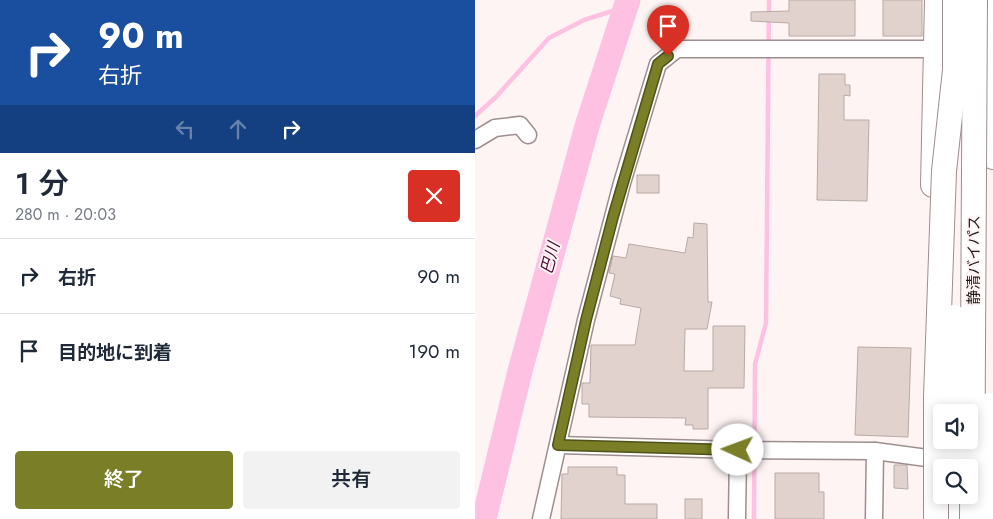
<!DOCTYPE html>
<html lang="ja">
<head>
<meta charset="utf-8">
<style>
	:root { --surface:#fff; --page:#f2f2f3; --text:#1f2937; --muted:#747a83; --line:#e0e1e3; --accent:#797e27 }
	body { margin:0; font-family:Jost,"Noto Sans JP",sans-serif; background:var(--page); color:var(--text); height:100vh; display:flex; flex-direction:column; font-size:19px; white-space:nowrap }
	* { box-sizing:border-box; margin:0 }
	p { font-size:16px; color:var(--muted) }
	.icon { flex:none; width:28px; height:28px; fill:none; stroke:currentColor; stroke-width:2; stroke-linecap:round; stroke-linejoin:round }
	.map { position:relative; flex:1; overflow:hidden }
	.panel { display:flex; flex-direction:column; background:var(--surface); width:475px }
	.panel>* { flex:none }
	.hud { background:#1a4fa0; color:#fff; overflow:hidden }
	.buttons { position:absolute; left:458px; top:404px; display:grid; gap:10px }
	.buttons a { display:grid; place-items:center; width:45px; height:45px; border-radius:5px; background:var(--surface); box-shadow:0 2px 12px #0003; font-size:25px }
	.pin { position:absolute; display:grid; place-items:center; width:42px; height:42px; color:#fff; margin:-51px -21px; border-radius:50% 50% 50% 0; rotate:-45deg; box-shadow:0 0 5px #0007 }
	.pin .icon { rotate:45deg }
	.me { position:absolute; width:55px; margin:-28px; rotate:272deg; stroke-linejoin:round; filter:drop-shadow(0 0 4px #0008) }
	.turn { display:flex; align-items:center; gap:18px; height:105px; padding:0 15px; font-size:22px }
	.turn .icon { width:65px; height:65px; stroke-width:2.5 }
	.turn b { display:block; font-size:35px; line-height:42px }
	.lanes { display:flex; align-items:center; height:48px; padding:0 15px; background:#0003; justify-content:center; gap:25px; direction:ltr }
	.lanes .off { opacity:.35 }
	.round { display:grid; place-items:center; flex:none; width:52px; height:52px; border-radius:5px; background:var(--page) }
	.headline { display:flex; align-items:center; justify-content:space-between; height:85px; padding:0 15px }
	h1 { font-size:30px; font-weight:600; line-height:38px }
	.action { display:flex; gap:10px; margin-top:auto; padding:10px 15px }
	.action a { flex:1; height:58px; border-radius:5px; background:var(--accent); color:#fff; font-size:20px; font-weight:600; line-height:58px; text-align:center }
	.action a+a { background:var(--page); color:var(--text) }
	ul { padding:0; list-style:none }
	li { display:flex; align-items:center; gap:15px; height:75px; padding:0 15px; border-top:1px solid var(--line) }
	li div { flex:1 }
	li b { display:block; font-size:19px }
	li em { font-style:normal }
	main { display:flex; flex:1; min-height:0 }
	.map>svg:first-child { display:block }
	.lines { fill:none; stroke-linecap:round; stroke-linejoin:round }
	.stream { stroke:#fec1e2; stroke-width:4.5 }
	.river { stroke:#fec1e2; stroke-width:25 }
	.building { fill:#e1d2cd; stroke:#b8aaa5 }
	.minor-casing { stroke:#9e8f8e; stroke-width:19 }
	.highway-casing { stroke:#9e8f8e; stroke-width:26 }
	.minor { stroke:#fff; stroke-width:16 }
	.highway { stroke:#fff; stroke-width:24 }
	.highway-bridge-casing { stroke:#9e8f8e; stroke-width:26; stroke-linecap:butt }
	.highway-bridge { stroke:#fff; stroke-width:24 }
	.route-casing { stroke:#4f5219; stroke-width:12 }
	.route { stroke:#797e27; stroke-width:9 }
	.labels { text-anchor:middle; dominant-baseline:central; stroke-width:4; stroke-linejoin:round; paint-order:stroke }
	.street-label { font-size:15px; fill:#1f1a19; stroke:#fef4f3 }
	.water-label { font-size:16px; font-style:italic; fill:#4b0a35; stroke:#fef4f3 }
</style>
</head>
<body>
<main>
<section class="panel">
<div class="hud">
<div class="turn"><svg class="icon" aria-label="right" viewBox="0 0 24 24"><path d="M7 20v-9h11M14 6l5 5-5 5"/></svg><div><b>90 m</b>右折</div></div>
<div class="lanes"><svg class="icon off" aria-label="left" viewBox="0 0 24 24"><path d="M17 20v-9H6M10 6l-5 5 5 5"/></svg><svg class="icon off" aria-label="ahead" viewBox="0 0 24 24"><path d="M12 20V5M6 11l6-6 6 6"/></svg><svg class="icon" aria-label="right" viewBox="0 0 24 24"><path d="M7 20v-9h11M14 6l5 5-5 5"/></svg></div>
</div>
<div class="headline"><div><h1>1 分</h1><p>280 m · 20:03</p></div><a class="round" style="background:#d93025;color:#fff"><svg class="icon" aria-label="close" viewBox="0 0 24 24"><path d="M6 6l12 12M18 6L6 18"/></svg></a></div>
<ul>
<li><svg class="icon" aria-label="right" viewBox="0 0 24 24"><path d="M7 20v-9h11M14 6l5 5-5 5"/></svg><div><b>右折</b></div><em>90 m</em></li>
<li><svg class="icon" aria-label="arrive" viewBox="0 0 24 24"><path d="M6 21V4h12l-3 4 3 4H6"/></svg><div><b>目的地に到着</b></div><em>190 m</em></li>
</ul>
<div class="action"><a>終了</a><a>共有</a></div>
</section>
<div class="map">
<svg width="518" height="519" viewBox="0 0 518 519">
	<rect width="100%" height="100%" fill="#fef4f3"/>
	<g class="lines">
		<g class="stream">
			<path d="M0,116L21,97L74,38L109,20L150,7"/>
			<path d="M279,519L280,364L291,323L294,0"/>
		</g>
		<path class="river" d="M9,519L45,371L112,126L153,0"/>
	</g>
	<g class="building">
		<path d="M314,0H380V36H314V23L276,21V12L314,11Z"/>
		<rect x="408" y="0" width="39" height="36"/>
		<path d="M344,74H370V85H375V96L369,95V120H394L392,201L342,200Z"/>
		<rect x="162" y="175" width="22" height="18"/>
		<path d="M219,223L232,224L233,302H237L232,329H210L209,371H238V326H270L269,388H233V429H218V425H210L211,418L114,417V404H107V383H115L116,345H160L166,308L145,304L146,299L135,296L140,274L134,273L138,256L151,258L154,244L210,253L213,237L218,238Z"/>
		<path d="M383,347L436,348L433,437L380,435Z"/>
		<path d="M419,465H432L433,489L419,488Z"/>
		<path d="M93,467H142V475H150V504H182V519H86L87,474H93Z"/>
		<path d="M300,473H344V492H349V519H300Z"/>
		<rect x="210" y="499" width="17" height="20"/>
	</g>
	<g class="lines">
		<g class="minor-casing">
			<g id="minor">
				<path d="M0,140L20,128L45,125L53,135"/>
				<path d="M83,445L263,450L400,451L452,458L470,457"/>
				<path d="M66,519L111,320L147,183L183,64L202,49H461"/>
				<path d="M262,519L263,450"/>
				<path d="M399,519L400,451"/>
			</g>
		</g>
		<g class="highway-casing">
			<g id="highway">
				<path d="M516,0L518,157"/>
				<path d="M458,185L462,0"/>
				<path d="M478,519L479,495"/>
			</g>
		</g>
		<use href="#minor" class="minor"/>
		<use href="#highway" class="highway"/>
		<g class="highway-bridge-casing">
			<g id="highway-bridge">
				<path d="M480,86V0"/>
				<path d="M514,405L515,519"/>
				<path d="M479,412V317"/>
				<path d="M479,468V440"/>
				<path d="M461,519V397L469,171L480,70"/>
				<path d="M497,519L500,0"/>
			</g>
		</g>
		<use href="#highway-bridge" class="highway-bridge"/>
	</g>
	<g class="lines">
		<g class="route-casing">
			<path id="route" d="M193,56L183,64L138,217L111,320L83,445L263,450"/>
		</g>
		<use href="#route" class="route"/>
	</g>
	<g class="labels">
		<g class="street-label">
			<text transform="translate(499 260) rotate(-90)">静清バイパス</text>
		</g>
		<g class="water-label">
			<text transform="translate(75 258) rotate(-75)">巴川</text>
		</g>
	</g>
</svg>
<div class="buttons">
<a><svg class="icon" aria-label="sound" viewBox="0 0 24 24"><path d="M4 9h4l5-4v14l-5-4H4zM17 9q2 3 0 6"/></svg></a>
<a><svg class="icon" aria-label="search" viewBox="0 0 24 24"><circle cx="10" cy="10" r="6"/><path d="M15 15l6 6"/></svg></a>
</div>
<div class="pin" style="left:193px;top:56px;background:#d93025"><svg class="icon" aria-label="arrive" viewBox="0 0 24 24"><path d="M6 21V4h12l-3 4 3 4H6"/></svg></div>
<svg class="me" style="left:263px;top:450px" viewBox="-20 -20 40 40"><circle r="19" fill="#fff"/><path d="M0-13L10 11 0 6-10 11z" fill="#797e27"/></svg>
</div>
</main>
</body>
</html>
